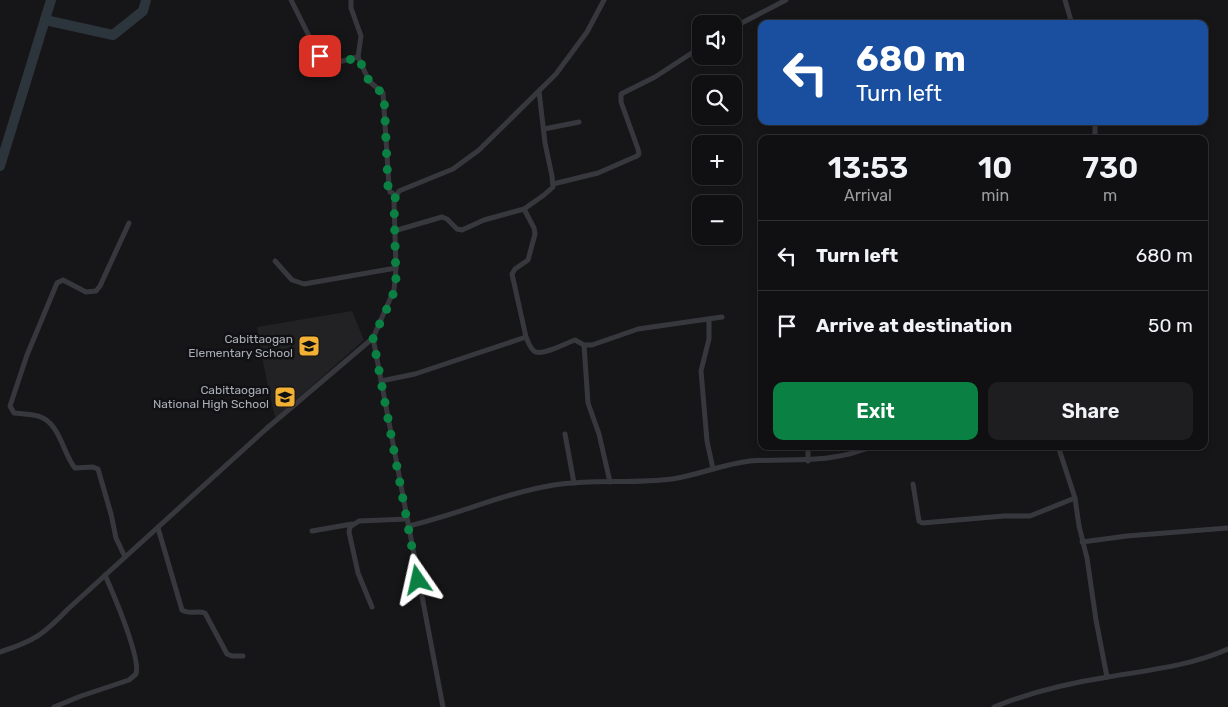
<!DOCTYPE html>
<html lang="en">
<head>
<meta charset="utf-8">
<style>
	:root { --surface:#101012; --page:#1e1e20; --text:#f1f3f6; --muted:#9c9d9f; --line:#303032; --accent:#0b8043 }
	body { margin:0; font-family:Rubik,sans-serif; background:var(--page); color:var(--text); height:100vh; display:flex; flex-direction:column; font-size:19px; white-space:nowrap }
	* { box-sizing:border-box; margin:0 }
	p { font-size:16px; color:var(--muted) }
	.icon { flex:none; width:28px; height:28px; fill:none; stroke:currentColor; stroke-width:2; stroke-linecap:round; stroke-linejoin:round }
	.map { position:relative; flex:1; overflow:hidden }
	.side { position:absolute; left:758px; top:135px; width:450px; height:315px; display:flex; flex-direction:column; background:var(--surface); border-radius:10px; box-shadow:0 2px 8px #0003,0 0 0 1px var(--line) }
	.side>* { flex:none }
	.guide { position:absolute; left:758px; top:20px; width:450px; height:105px; border-radius:10px; box-shadow:0 2px 8px #0003,0 0 0 1px var(--line); background:#1a4fa0; color:#fff; overflow:hidden }
	.tools { position:absolute; left:692px; top:15px; display:grid; gap:10px }
	.tools a { display:grid; place-items:center; width:50px; height:50px; border-radius:10px; background:var(--surface); box-shadow:0 2px 8px #0003,0 0 0 1px var(--line); font-size:25px }
	.pin { position:absolute; display:grid; place-items:center; width:42px; height:42px; color:#fff; margin:-21px; border-radius:10px; box-shadow:0 2px 8px #0006 }
	.me { position:absolute; width:55px; margin:-28px; rotate:349deg; stroke-linejoin:round; filter:drop-shadow(0 0 4px #0008) }
	.turn { display:flex; align-items:center; gap:18px; height:105px; padding:0 15px; font-size:22px }
	.turn .icon { width:65px; height:65px; stroke-width:2.5 }
	.turn b { display:block; font-size:35px; line-height:42px }
	.eta { display:flex; justify-content:space-evenly; align-items:center; height:85px; text-align:center }
	.eta b { font-size:30px; font-weight:600; line-height:35px }
	.button { display:flex; gap:10px; margin-top:auto; padding:10px 15px }
	.button a { flex:1; height:58px; border-radius:10px; background:var(--accent); color:#fff; font-size:20px; font-weight:600; line-height:58px; text-align:center }
	.button a+a { background:var(--page); color:var(--text) }
	ul { padding:0; list-style:none }
	li { display:flex; align-items:center; gap:15px; height:70px; padding:0 15px; border-top:1px solid var(--line) }
	li div { flex:1 }
	li b { display:block; font-size:19px }
	li em { font-style:normal }
	.map>svg:first-child { display:block }
	.built { fill:#222225 }
	.lines { fill:none; stroke-linecap:round; stroke-linejoin:round }
	.river { stroke:#2c353c; stroke-width:10 }
	.minor { stroke:#37383d; stroke-width:5 }
	.route { stroke:#0b8043; stroke-width:9; stroke-dasharray:0 16.2 }
	.labels { text-anchor:middle; dominant-baseline:central; stroke-width:5; stroke-linejoin:round; paint-order:stroke }
	.poi-label { font-size:12px; fill:#a8adb8; stroke:#111113; text-anchor:end }
</style>
</head>
<body>
<div class="map">
<svg width="1228" height="707" viewBox="0 0 1228 707">
	<rect width="100%" height="100%" fill="#161618"/>
	<path class="built" d="M352,311L364,340L275,418L264,367L257,327Z"/>
	<g class="lines">
		<g class="river">
			<path d="M45,20L113,35L143,11L146,0"/>
			<path d="M0,166L51,0"/>
		</g>
		<g class="minor">
			<path d="M291,0L312,42L323,59C334,65 346,60 358,57L369,81L383,93L389,186L390,192L396,195"/>
			<path d="M351,0V8L361,36L358,57"/>
			<path d="M1065,0L1072,24"/>
			<path d="M734,27L786,0"/>
			<path d="M544,129L579,122"/>
			<path d="M1095,139V121"/>
			<path d="M553,184L598,173L637,156L639,154L638,149L621,102V94L655,77L701,47"/>
			<path d="M394,231L442,217L447,219L457,229L462,230L484,220L524,209L544,195L553,187L552,176L545,143L539,91"/>
			<path d="M275,261L292,280L304,284L396,268"/>
			<path d="M709,319V339L701,371L707,441L713,469"/>
			<path d="M526,337C528,342 530,348 534,351C541,357 566,343 575,340L584,345H592L638,329L722,317"/>
			<path d="M373,338L443,707"/>
			<path d="M584,345L588,403L599,434L610,482"/>
			<path d="M381,381L415,374L526,337L512,274L515,269L528,260L535,234L534,228L524,209"/>
			<path d="M565,434L574,483"/>
			<path d="M1058,446L1075,498L1079,526L1087,558L1096,620L1107,677"/>
			<path d="M808,461V446"/>
			<path d="M913,484L919,521L922,523L1004,516H1030L1075,498"/>
			<path d="M408,526C457,515 504,493 554,485C593,479 633,484 672,479C699,475 723,464 750,461C794,458 832,464 873,446"/>
			<path d="M158,528L182,610C189,615 197,610 205,613L227,654L232,656H243"/>
			<path d="M312,531L352,524"/>
			<path d="M1082,542L1127,536L1228,528"/>
			<path d="M125,557L116,538L111,514L98,469L93,467L75,468C63,454 60,422 38,416C30,414 22,414 14,413L10,406L27,355L57,283L63,280L86,292L96,291L100,286L129,223"/>
			<path d="M372,607L358,573L349,532L350,527L359,521L407,519"/>
			<path d="M0,652C34,641 43,635 68,609L266,429L373,338L394,290L396,268L394,202L399,191L453,169L479,150L556,74L587,32L604,0"/>
			<path d="M54,707L81,696L129,680L136,674C141,658 113,593 105,575"/>
			<path d="M994,707C1031,692 1069,683 1108,677C1149,670 1190,666 1228,649"/>
		</g>
	</g>
	<g class="lines">
		<path class="route" d="M320,56C330,67 345,61 358,57L369,81L384,95L388,186L390,192L396,195L394,202L396,283L392,298L373,338L418,580"/>
	</g>
	<defs>
		<g id="school-square" transform="scale(1.125)"><rect x="-9" y="-9" width="18" height="18" rx="4" fill="#f2b134" stroke="#111113"/><path d="M0-5L7-2L0 1L-7-2ZM-4 1L0 2.5L4 1V4Q0 6-4 4Z" fill="#111"/></g>
	</defs>
	<g fill-rule="evenodd">
		<use href="#school-square" x="309" y="346"/>
		<use href="#school-square" x="285" y="397"/>
	</g>
	<g class="labels">
		<g class="poi-label">
			<text x="293" y="339">Cabittaogan<tspan x="293" dy="14">Elementary School</tspan></text>
			<text x="269" y="390">Cabittaogan<tspan x="269" dy="14">National High School</tspan></text>
		</g>
	</g>
</svg>
<div class="tools">
<a><svg class="icon" aria-label="sound" viewBox="0 0 24 24"><path d="M4 9h4l5-4v14l-5-4H4zM17 9q2 3 0 6"/></svg></a>
<a><svg class="icon" aria-label="search" viewBox="0 0 24 24"><circle cx="10" cy="10" r="6"/><path d="M15 15l6 6"/></svg></a>
<a>+</a>
<a>−</a>
</div>
<div class="pin" style="left:320px;top:56px;background:#d93025"><svg class="icon" aria-label="arrive" viewBox="0 0 24 24"><path d="M6 21V4h12l-3 4 3 4H6"/></svg></div>
<svg class="me" style="left:418px;top:580px" viewBox="-20 -20 40 40"><path d="M0-17L14 15 0 8-14 15z" fill="#0b8043" stroke="#fff" stroke-width="4"/></svg>
<div class="guide">
<div class="turn"><svg class="icon" aria-label="left" viewBox="0 0 24 24"><path d="M17 20v-9H6M10 6l-5 5 5 5"/></svg><div><b>680 m</b>Turn left</div></div>
</div>
<section class="side">
<div class="eta">
<div><b>13:53</b><p>Arrival</p></div>
<div><b>10</b><p>min</p></div>
<div><b>730</b><p>m</p></div>
</div>
<ul>
<li><svg class="icon" aria-label="left" viewBox="0 0 24 24"><path d="M17 20v-9H6M10 6l-5 5 5 5"/></svg><div><b>Turn left</b></div><em>680 m</em></li>
<li><svg class="icon" aria-label="arrive" viewBox="0 0 24 24"><path d="M6 21V4h12l-3 4 3 4H6"/></svg><div><b>Arrive at destination</b></div><em>50 m</em></li>
</ul>
<div class="button"><a>Exit</a><a>Share</a></div>
</section>
</div>
</body>
</html>
